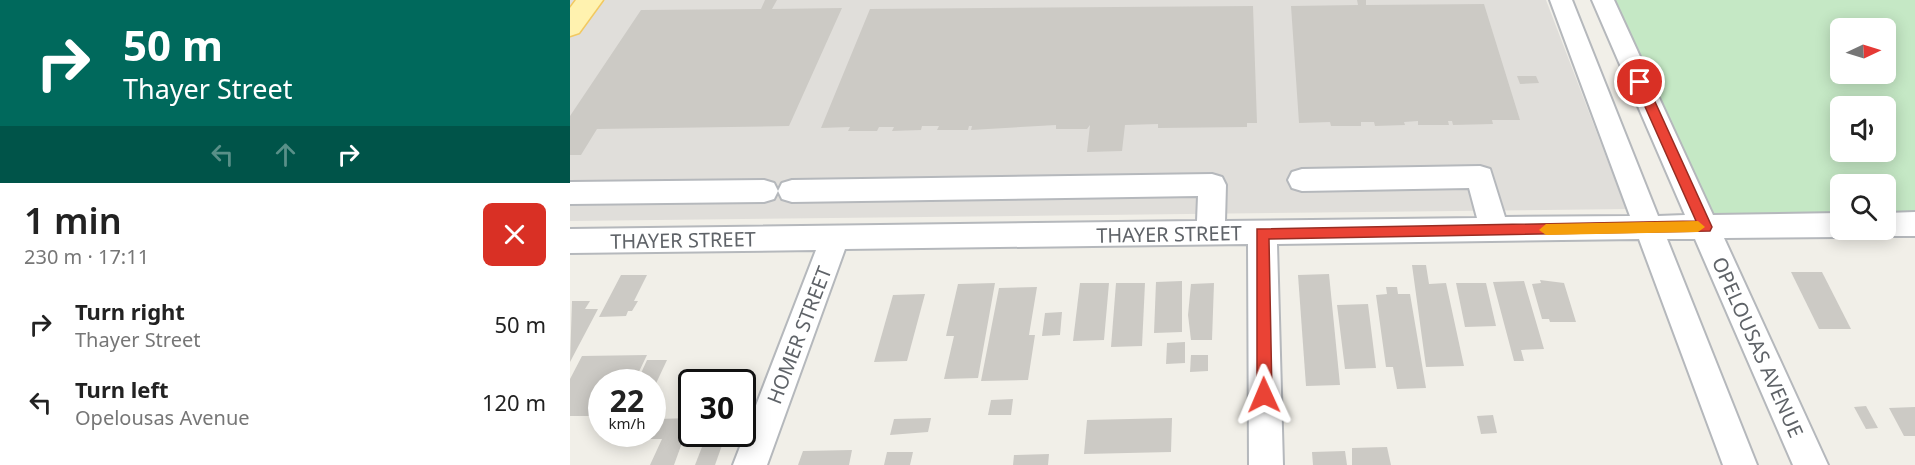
<!DOCTYPE html>
<html lang="en">
<head>
<meta charset="utf-8">
<style>
	:root { --surface:#fff; --page:#f2f2f2; --text:#222; --muted:#767676 }
	body { margin:0; font-family:"Noto Sans",sans-serif; background:var(--page); color:var(--text); height:100vh; display:flex; flex-direction:column; font-size:22px; white-space:nowrap }
	* { box-sizing:border-box; margin:0 }
	p { font-size:20px; color:var(--muted) }
	.icon { flex:none; width:33px; height:33px; fill:none; stroke:currentColor; stroke-width:2; stroke-linecap:round; stroke-linejoin:round }
	.map { position:relative; flex:1; overflow:hidden }
	.drawer { display:flex; flex-direction:column; background:var(--surface); width:570px }
	.drawer>* { flex:none }
	.banner { background:#00695c; color:#fff; overflow:hidden }
	.needle { width:39px; rotate:86deg }
	.fabs { position:absolute; left:1260px; top:18px; display:grid; gap:12px }
	.fabs a { display:grid; place-items:center; width:66px; height:66px; border-radius:9px; background:var(--surface); box-shadow:0 3px 15px #0003; font-size:30px }
	.speed { position:absolute; left:18px; top:369px; display:flex; gap:12px; font-size:30px; font-weight:700; text-align:center }
	.speed>* { display:grid; place-content:center; width:78px; height:78px; border-radius:50%; background:var(--surface); box-shadow:0 3px 15px #0003; line-height:1 }
	.speed small { font-size:15px; font-weight:400 }
	.speed .limit { border:3px solid #111; border-radius:9px; background:#fff; color:#111 }
	.pin { position:absolute; display:grid; place-items:center; width:51px; height:51px; color:#fff; margin:-26px; border:3px solid #fff; border-radius:50%; box-shadow:0 2px 6px #0007 }
	.me { position:absolute; width:66px; margin:-33px; rotate:359deg; stroke-linejoin:round; filter:drop-shadow(0 0 4px #0008) }
	.turn { display:flex; align-items:center; gap:21px; height:126px; padding:0 24px; font-size:27px }
	.turn .icon { width:78px; height:78px; stroke-width:2.5 }
	.turn b { display:block; font-size:42px; line-height:51px }
	.lanes { display:flex; align-items:center; height:57px; padding:0 24px; background:#0003; justify-content:center; gap:30px; direction:ltr }
	.lanes .off { opacity:.35 }
	.round { display:grid; place-items:center; flex:none; width:63px; height:63px; border-radius:9px; background:var(--page) }
	.overview { display:flex; align-items:center; justify-content:space-between; height:102px; padding:0 24px }
	h1 { font-size:36px; font-weight:600; line-height:45px }
	ul { padding:0; list-style:none }
	li { display:flex; align-items:center; gap:18px; height:78px; padding:0 24px }
	li div { flex:1 }
	li b { display:block; font-size:22px }
	li em { font-style:normal }
	main { display:flex; flex:1; min-height:0 }
	.map>svg:first-child { display:block }
	.industrial { fill:#e0deda }
	.green { fill:#c5e8c5; fill-rule:evenodd }
	.building { fill:#cccac5 }
	.lines { fill:none; stroke-linecap:round; stroke-linejoin:round }
	.minor-casing { stroke:#b5b8bc; stroke-width:4 }
	.major-casing { stroke:#f2c960; stroke-width:3 }
	.minor { fill:#fff; fill-rule:evenodd }
	.major { fill:#fff2af; fill-rule:evenodd }
	.route { fill:#ea4335; stroke:#982c22; stroke-width:1.5 }
	.slow { fill:#f59e0b }
	.labels { text-anchor:middle; dominant-baseline:central; stroke-width:4.5; stroke-linejoin:round; paint-order:stroke }
	.street-label { font-size:20px; fill:#5f6368; stroke:#fff }
</style>
</head>
<body>
<main>
<section class="drawer">
<div class="banner">
<div class="turn"><svg class="icon" aria-label="right" viewBox="0 0 24 24"><path d="M7 20v-9h11M14 6l5 5-5 5"/></svg><div><b>50 m</b>Thayer Street</div></div>
<div class="lanes"><svg class="icon off" aria-label="left" viewBox="0 0 24 24"><path d="M17 20v-9H6M10 6l-5 5 5 5"/></svg><svg class="icon off" aria-label="ahead" viewBox="0 0 24 24"><path d="M12 20V5M6 11l6-6 6 6"/></svg><svg class="icon" aria-label="right" viewBox="0 0 24 24"><path d="M7 20v-9h11M14 6l5 5-5 5"/></svg></div>
</div>
<div class="overview"><div><h1>1 min</h1><p>230 m · 17:11</p></div><a class="round" style="background:#d93025;color:#fff"><svg class="icon" aria-label="close" viewBox="0 0 24 24"><path d="M6 6l12 12M18 6L6 18"/></svg></a></div>
<ul>
<li><svg class="icon" aria-label="right" viewBox="0 0 24 24"><path d="M7 20v-9h11M14 6l5 5-5 5"/></svg><div><b>Turn right</b><p>Thayer Street</p></div><em>50 m</em></li>
<li><svg class="icon" aria-label="left" viewBox="0 0 24 24"><path d="M17 20v-9H6M10 6l-5 5 5 5"/></svg><div><b>Turn left</b><p>Opelousas Avenue</p></div><em>120 m</em></li>
</ul>
</section>
<div class="map">
<svg width="1345" height="465" viewBox="0 0 1345 465">
	<rect width="100%" height="100%" fill="#f1efe8"/>
	<path class="industrial" d="M0,0H976L1056,209L0,221Z"/>
	<path class="green" d="M1033,0H1345V224L1316,225V184H1270V225L1135,227ZM1270,28H1316V74H1270ZM1270,106H1316V152H1270Z"/>
	<g class="building">
		<path d="M195,0H207L202,9L272,8L219,126L27,129L11,155H0V116L71,10L191,9Z"/>
		<path d="M787,0H796V5L914,4L950,120H922L923,124L883,125L882,121H878L879,125H848V121L834,122L835,125L805,126L804,122H791V126H761L760,122L729,123L721,6L788,5Z"/>
		<path d="M683,6L687,123H677V127L588,128V124L555,125L552,151L517,152L520,125L517,129H486V125L401,130L402,126H399L398,130H367L369,126H352L351,130L322,131L324,127H309L307,131H278L280,127L251,128L300,9Z"/>
		<path d="M947,76H966L969,83L950,84Z"/>
		<path d="M842,265H856L859,284L876,283L894,366L856,367Z"/>
		<path d="M1221,272H1252L1281,329H1249Z"/>
		<path d="M759,274L770,385L736,386L728,275Z"/>
		<path d="M51,275H77L64,301H68L62,311H58L56,316L29,317Z"/>
		<path d="M970,280L994,283L1006,322H980L979,319H972L962,284L971,283Z"/>
		<path d="M612,281V332L584,333L586,282Z"/>
		<path d="M954,281L974,349L951,350L954,361H944L923,282Z"/>
		<path d="M425,283L408,378L374,379L384,336H376L388,284Z"/>
		<path d="M510,283H539L534,340L503,341Z"/>
		<path d="M546,283H575L572,346L541,347Z"/>
		<path d="M644,283L642,340H621L618,315L621,284Z"/>
		<path d="M886,283H916L926,326L895,327Z"/>
		<path d="M467,287L459,335H465L458,380L411,381L429,288Z"/>
		<path d="M816,287H827L828,294H840L856,388L827,389L823,367H816L806,295L817,294Z"/>
		<path d="M355,294L337,361L304,362L323,295Z"/>
		<path d="M2,301H20L15,309H28L0,362Z"/>
		<path d="M798,304L806,368L775,369L767,305Z"/>
		<path d="M492,312L490,335L472,336L475,313Z"/>
		<path d="M615,342V363L596,364L597,343Z"/>
		<path d="M77,355L64,382H32V416H0V379L12,356Z"/>
		<path d="M621,355H638V371L620,372Z"/>
		<path d="M77,360H97L82,392V382H67Z"/>
		<path d="M443,399L441,415H418L421,400Z"/>
		<path d="M1296,406L1308,428L1296,429L1284,407Z"/>
		<path d="M1345,407V436H1334L1319,408Z"/>
		<path d="M923,415L927,433L911,434L907,416Z"/>
		<path d="M121,418L104,465H80L92,439H79L88,419Z"/>
		<path d="M361,418L358,432L320,435L324,419Z"/>
		<path d="M602,418L601,452L514,454L517,420Z"/>
		<path d="M137,434H156L145,465H125Z"/>
		<path d="M817,447L821,465H782V448Z"/>
		<path d="M282,450L279,465H228L233,451Z"/>
		<path d="M775,451L777,465H743L742,452Z"/>
		<path d="M317,452H343L340,465H314Z"/>
		<path d="M479,454L478,465H443L444,455Z"/>
	</g>
	<g class="lines">
		<g class="minor-casing">
			<g id="minor">
				<path d="M980,0H1002L1088,216L1115,215L1022,0H1044L1143,215L1270,213V230H1282L1280,233L1270,237L1154,238L1258,465H1223L1125,239H1097L1187,465H1153L1069,239L707,244L713,465H679L678,244L275,249L197,465H163L246,250L0,253V229L627,221L628,196L222,202L212,199L208,191L212,183L222,180L642,174L652,177L656,185L655,221L907,218L899,188L732,191L722,188L718,180L722,172L732,169L910,166L920,169L935,217L1060,216Z"/>
				<path d="M194,180L204,183L208,191L204,199L194,202L0,204V182Z"/>
				<path d="M1345,212V236H1316L1305,230H1316V213Z"/>
			</g>
		</g>
		<g class="major-casing">
			<path id="major" d="M6,0H33L9,33L0,36V8Z"/>
		</g>
		<use href="#minor" class="minor"/>
		<use href="#major" class="major"/>
	</g>
	<path class="route" d="M1070,78L1076,82L1142,227L1140,231L699,239L702,395L700,401L694,403L689,401L687,395V229L1126,221L1064,82Z"/>
	<path class="slow" d="M1128,221L1135,227L1128,232L976,235L969,230L976,224Z"/>
	<g class="labels">
		<g class="street-label">
			<text transform="translate(599 234) rotate(-1)">THAYER STREET</text>
			<text transform="translate(113 240) rotate(-1)">THAYER STREET</text>
			<text transform="translate(229 335) rotate(-69)">HOMER STREET</text>
			<text transform="translate(1188 347) rotate(66)">OPELOUSAS AVENUE</text>
		</g>
	</g>
</svg>
<div class="fabs">
<a><svg class="needle" viewBox="-14 -14 28 28"><path d="M0-13l5 13h-10z" fill="#e53935"/><path d="M0 13l5-13h-10z" fill="#767676"/></svg></a>
<a><svg class="icon" aria-label="sound" viewBox="0 0 24 24"><path d="M4 9h4l5-4v14l-5-4H4zM17 9q2 3 0 6"/></svg></a>
<a><svg class="icon" aria-label="search" viewBox="0 0 24 24"><circle cx="10" cy="10" r="6"/><path d="M15 15l6 6"/></svg></a>
</div>
<div class="speed"><div>22<small>km/h</small></div><div class="limit">30</div></div>
<div class="pin" style="left:1070px;top:82px;background:#d93025"><svg class="icon" aria-label="arrive" viewBox="0 0 24 24"><path d="M6 21V4h12l-3 4 3 4H6"/></svg></div>
<svg class="me" style="left:694px;top:395px" viewBox="-20 -20 40 40"><path d="M0-17L14 15 0 8-14 15z" fill="#ea4335" stroke="#fff" stroke-width="4"/></svg>
</div>
</main>
</body>
</html>
